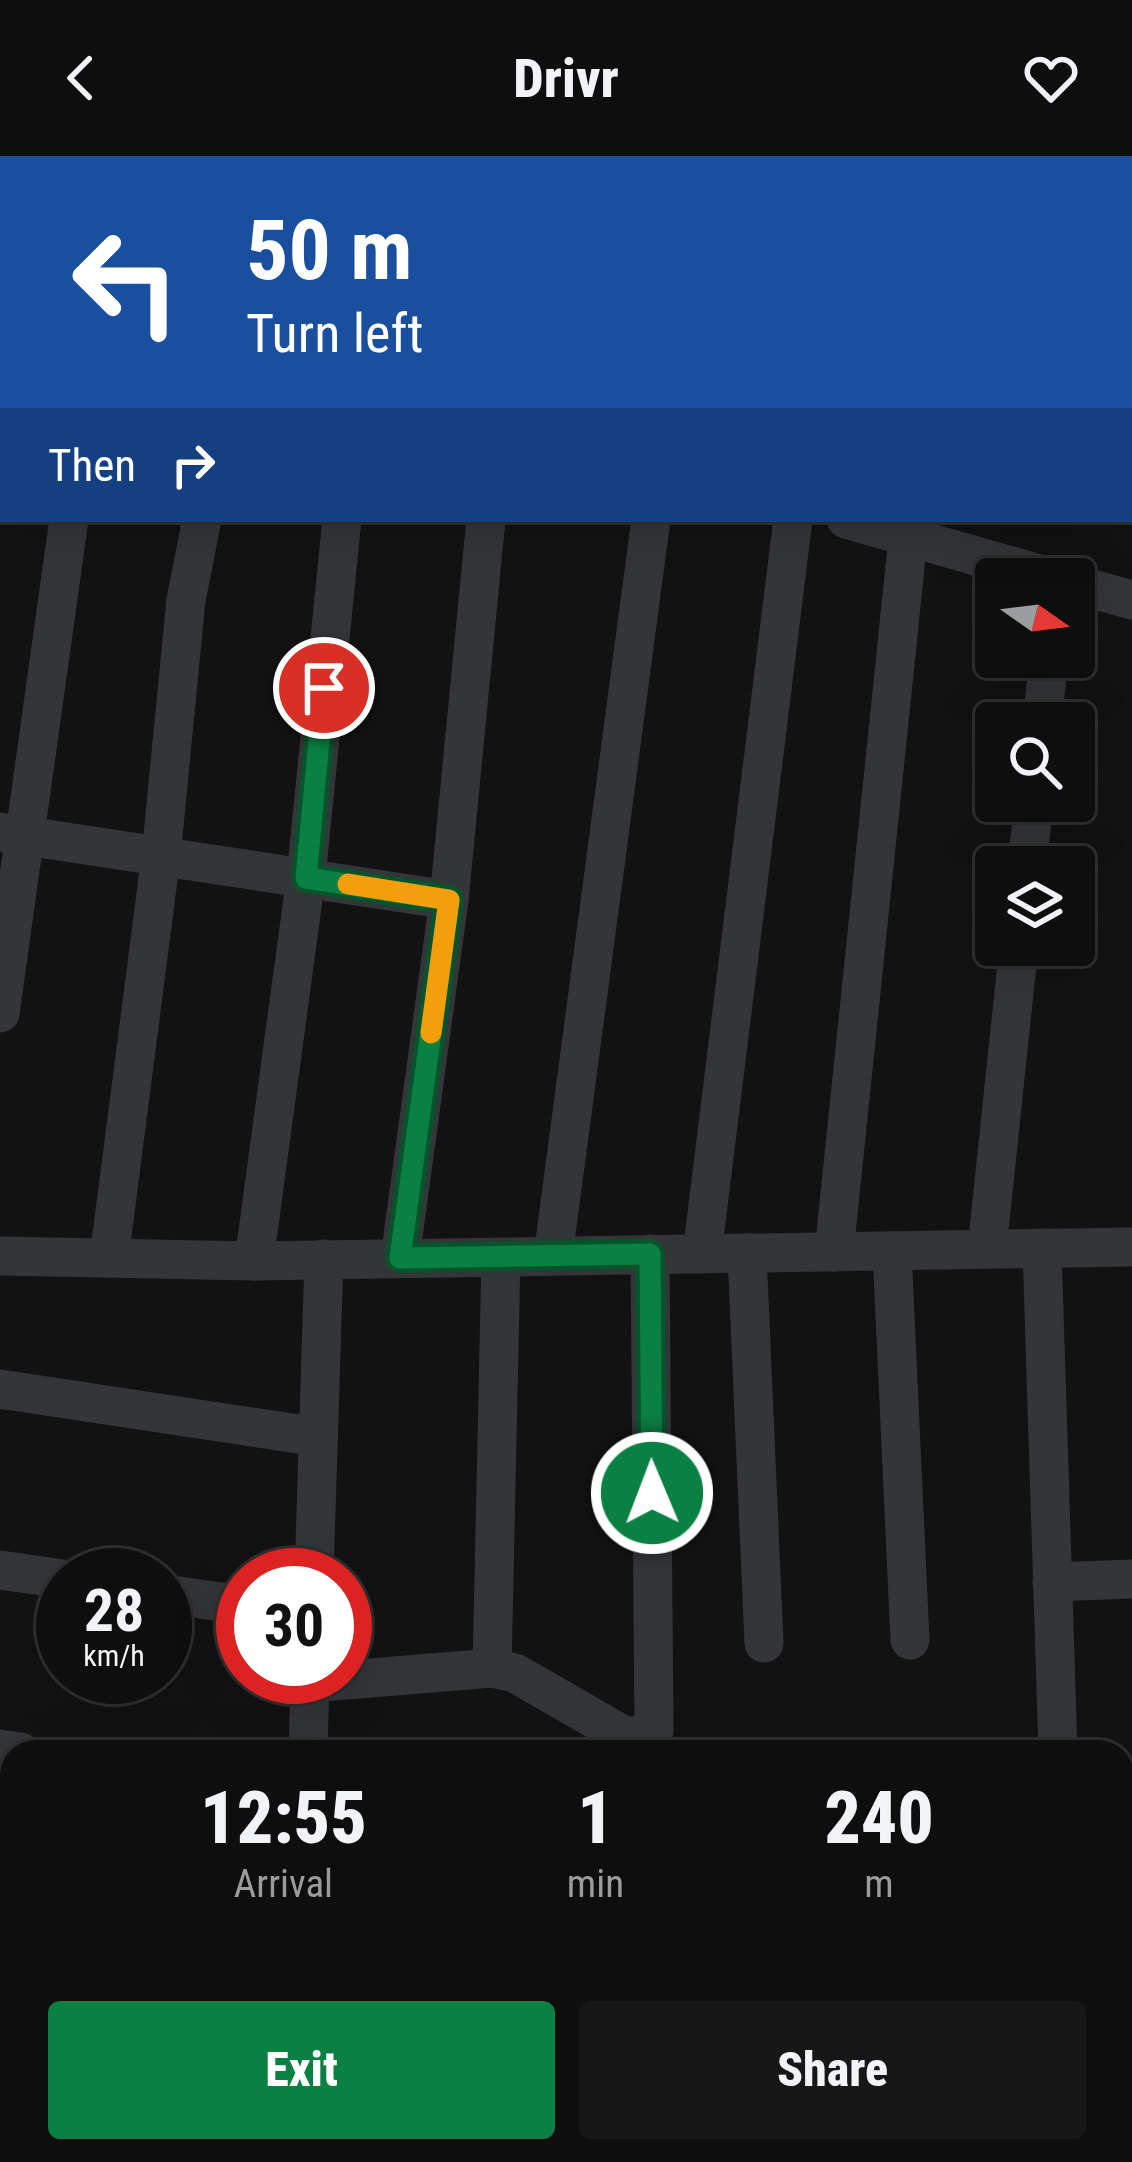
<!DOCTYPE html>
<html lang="en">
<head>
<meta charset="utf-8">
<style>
	:root { --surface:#0e0e0e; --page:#171717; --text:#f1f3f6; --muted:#9b9c9e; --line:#2e2e2e; --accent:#0b8043 }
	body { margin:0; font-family:"Roboto Condensed",sans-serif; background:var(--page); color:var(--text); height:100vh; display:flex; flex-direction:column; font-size:45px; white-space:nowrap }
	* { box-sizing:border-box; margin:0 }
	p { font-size:39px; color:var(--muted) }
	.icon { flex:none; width:66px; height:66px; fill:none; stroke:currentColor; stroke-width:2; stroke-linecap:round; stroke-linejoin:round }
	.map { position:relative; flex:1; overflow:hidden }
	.side { position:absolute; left:0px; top:1584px; width:1134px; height:423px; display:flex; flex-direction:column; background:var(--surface); border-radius:36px 36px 0 0; box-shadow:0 12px 48px #0002,0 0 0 3px var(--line) }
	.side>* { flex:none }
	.top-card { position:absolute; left:0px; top:0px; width:1134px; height:366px; box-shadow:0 12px 48px #0002,0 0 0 3px var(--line); background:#1a4fa0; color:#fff; overflow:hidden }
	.needle { width:78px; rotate:104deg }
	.tools { position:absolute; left:975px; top:402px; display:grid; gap:24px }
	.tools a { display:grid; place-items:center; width:120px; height:120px; border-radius:12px; background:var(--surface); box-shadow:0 12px 48px #0002,0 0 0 3px var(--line); font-size:60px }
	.speed { position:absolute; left:36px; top:1392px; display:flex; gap:24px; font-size:60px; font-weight:700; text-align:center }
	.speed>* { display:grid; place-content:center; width:156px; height:156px; border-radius:50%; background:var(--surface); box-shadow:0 12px 48px #0002,0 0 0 3px var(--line); line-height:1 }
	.speed small { font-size:30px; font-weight:400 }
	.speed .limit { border:18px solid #d22; background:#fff; color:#111 }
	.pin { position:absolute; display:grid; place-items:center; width:102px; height:102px; color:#fff; margin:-51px; border:6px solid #fff; border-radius:50%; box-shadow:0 3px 12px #0007 }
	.me { position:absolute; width:132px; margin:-66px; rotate:359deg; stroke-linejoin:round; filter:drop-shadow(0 0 9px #0008) }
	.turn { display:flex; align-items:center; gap:42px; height:252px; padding:0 48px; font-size:54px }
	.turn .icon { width:156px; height:156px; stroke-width:2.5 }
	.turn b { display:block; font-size:84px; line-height:102px }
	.then { display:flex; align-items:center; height:114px; padding:0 48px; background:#0003; gap:24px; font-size:45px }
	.eta { display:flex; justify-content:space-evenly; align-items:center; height:204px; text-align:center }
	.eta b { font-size:72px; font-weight:800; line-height:84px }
	.primary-button { display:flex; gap:24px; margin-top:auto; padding:24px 48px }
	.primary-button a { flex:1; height:138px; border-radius:12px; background:var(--accent); color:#fff; font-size:48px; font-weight:800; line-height:138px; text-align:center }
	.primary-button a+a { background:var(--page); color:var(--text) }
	header { display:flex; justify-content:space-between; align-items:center; height:156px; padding:0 48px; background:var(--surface); font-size:54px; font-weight:800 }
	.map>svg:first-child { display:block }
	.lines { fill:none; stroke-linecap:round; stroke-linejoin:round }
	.street { stroke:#333538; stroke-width:39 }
	.route-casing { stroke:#07532c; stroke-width:30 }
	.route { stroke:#0b8043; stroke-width:21 }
	.slow { stroke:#f59e0b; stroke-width:21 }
</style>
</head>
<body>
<header><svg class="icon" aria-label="back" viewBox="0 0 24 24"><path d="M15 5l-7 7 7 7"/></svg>Drivr<svg class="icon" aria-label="heart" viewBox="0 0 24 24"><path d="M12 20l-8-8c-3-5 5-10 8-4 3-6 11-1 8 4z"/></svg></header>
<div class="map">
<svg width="1132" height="2006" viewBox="0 0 1132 2006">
	<rect width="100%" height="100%" fill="#121213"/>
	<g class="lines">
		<g class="street">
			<path d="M507,3L509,0"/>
			<path d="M654,3L656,0"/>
			<path d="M0,123L3,124"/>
			<path d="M846,363L1057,423"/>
			<path d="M1074,428L1132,444"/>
			<path d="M1042,567L1049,501"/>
			<path d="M0,676L449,744"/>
			<path d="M1027,711L1034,645"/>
			<path d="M0,857L69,363"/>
			<path d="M1042,1092L1058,1596"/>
			<path d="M987,1093L1019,789"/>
			<path d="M892,1095L910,1484"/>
			<path d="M834,1096L910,363"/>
			<path d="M747,1097L764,1487"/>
			<path d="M702,1098L793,363"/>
			<path d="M0,1100L254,1105L1132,1091"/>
			<path d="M553,1100L651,363"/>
			<path d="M109,1102L161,700L186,444L202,363"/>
			<path d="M400,1102L449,744L486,363"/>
			<path d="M254,1105L306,721L342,363"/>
			<path d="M0,1233L318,1281"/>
			<path d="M0,1414L63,1423"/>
			<path d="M314,1419L324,1103"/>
			<path d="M1052,1426L1132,1423"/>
			<path d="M165,1438L243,1449"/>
			<path d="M492,1512L501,1101"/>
			<path d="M310,1527L492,1512L515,1517L619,1577L630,1581L654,1575L650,1098"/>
			<path d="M0,1593L21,1596"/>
			<path d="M308,1596L310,1521"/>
			<path d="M0,1765L12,1767"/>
			<path d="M1122,1864H1132"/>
			<path d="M0,1926L12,1928"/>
			<path d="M326,2006L339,1995"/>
		</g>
	</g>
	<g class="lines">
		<g class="route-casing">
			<path id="route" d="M324,532L306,722L449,744L400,1102L650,1098L652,1337"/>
		</g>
		<use href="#route" class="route"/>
		<path class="slow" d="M348,728L449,744L431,877"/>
	</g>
</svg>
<div class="tools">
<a><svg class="needle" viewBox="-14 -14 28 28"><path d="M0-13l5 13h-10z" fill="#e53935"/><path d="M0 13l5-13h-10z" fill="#9b9c9e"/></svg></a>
<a><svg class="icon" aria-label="search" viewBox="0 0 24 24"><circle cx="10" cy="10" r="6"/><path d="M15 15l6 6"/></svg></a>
<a><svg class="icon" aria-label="layers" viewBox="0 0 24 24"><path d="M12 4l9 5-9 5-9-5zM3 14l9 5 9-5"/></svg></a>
</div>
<div class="speed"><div>28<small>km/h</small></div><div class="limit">30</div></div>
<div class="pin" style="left:324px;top:532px;background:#d93025"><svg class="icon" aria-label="arrive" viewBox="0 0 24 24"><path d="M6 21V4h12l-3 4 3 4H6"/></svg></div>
<svg class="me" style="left:652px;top:1337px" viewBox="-20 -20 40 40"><circle r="17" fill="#0b8043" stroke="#fff" stroke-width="3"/><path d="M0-11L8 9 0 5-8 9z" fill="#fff"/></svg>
<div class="top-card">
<div class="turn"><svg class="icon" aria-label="left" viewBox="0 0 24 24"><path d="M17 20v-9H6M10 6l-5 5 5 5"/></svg><div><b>50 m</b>Turn left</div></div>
<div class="then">Then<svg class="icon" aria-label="right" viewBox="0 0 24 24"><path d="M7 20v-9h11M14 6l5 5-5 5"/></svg></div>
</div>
<section class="side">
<div class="eta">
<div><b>12:55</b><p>Arrival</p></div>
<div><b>1</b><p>min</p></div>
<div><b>240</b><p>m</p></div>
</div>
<div class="primary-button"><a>Exit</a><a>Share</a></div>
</section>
</div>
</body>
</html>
